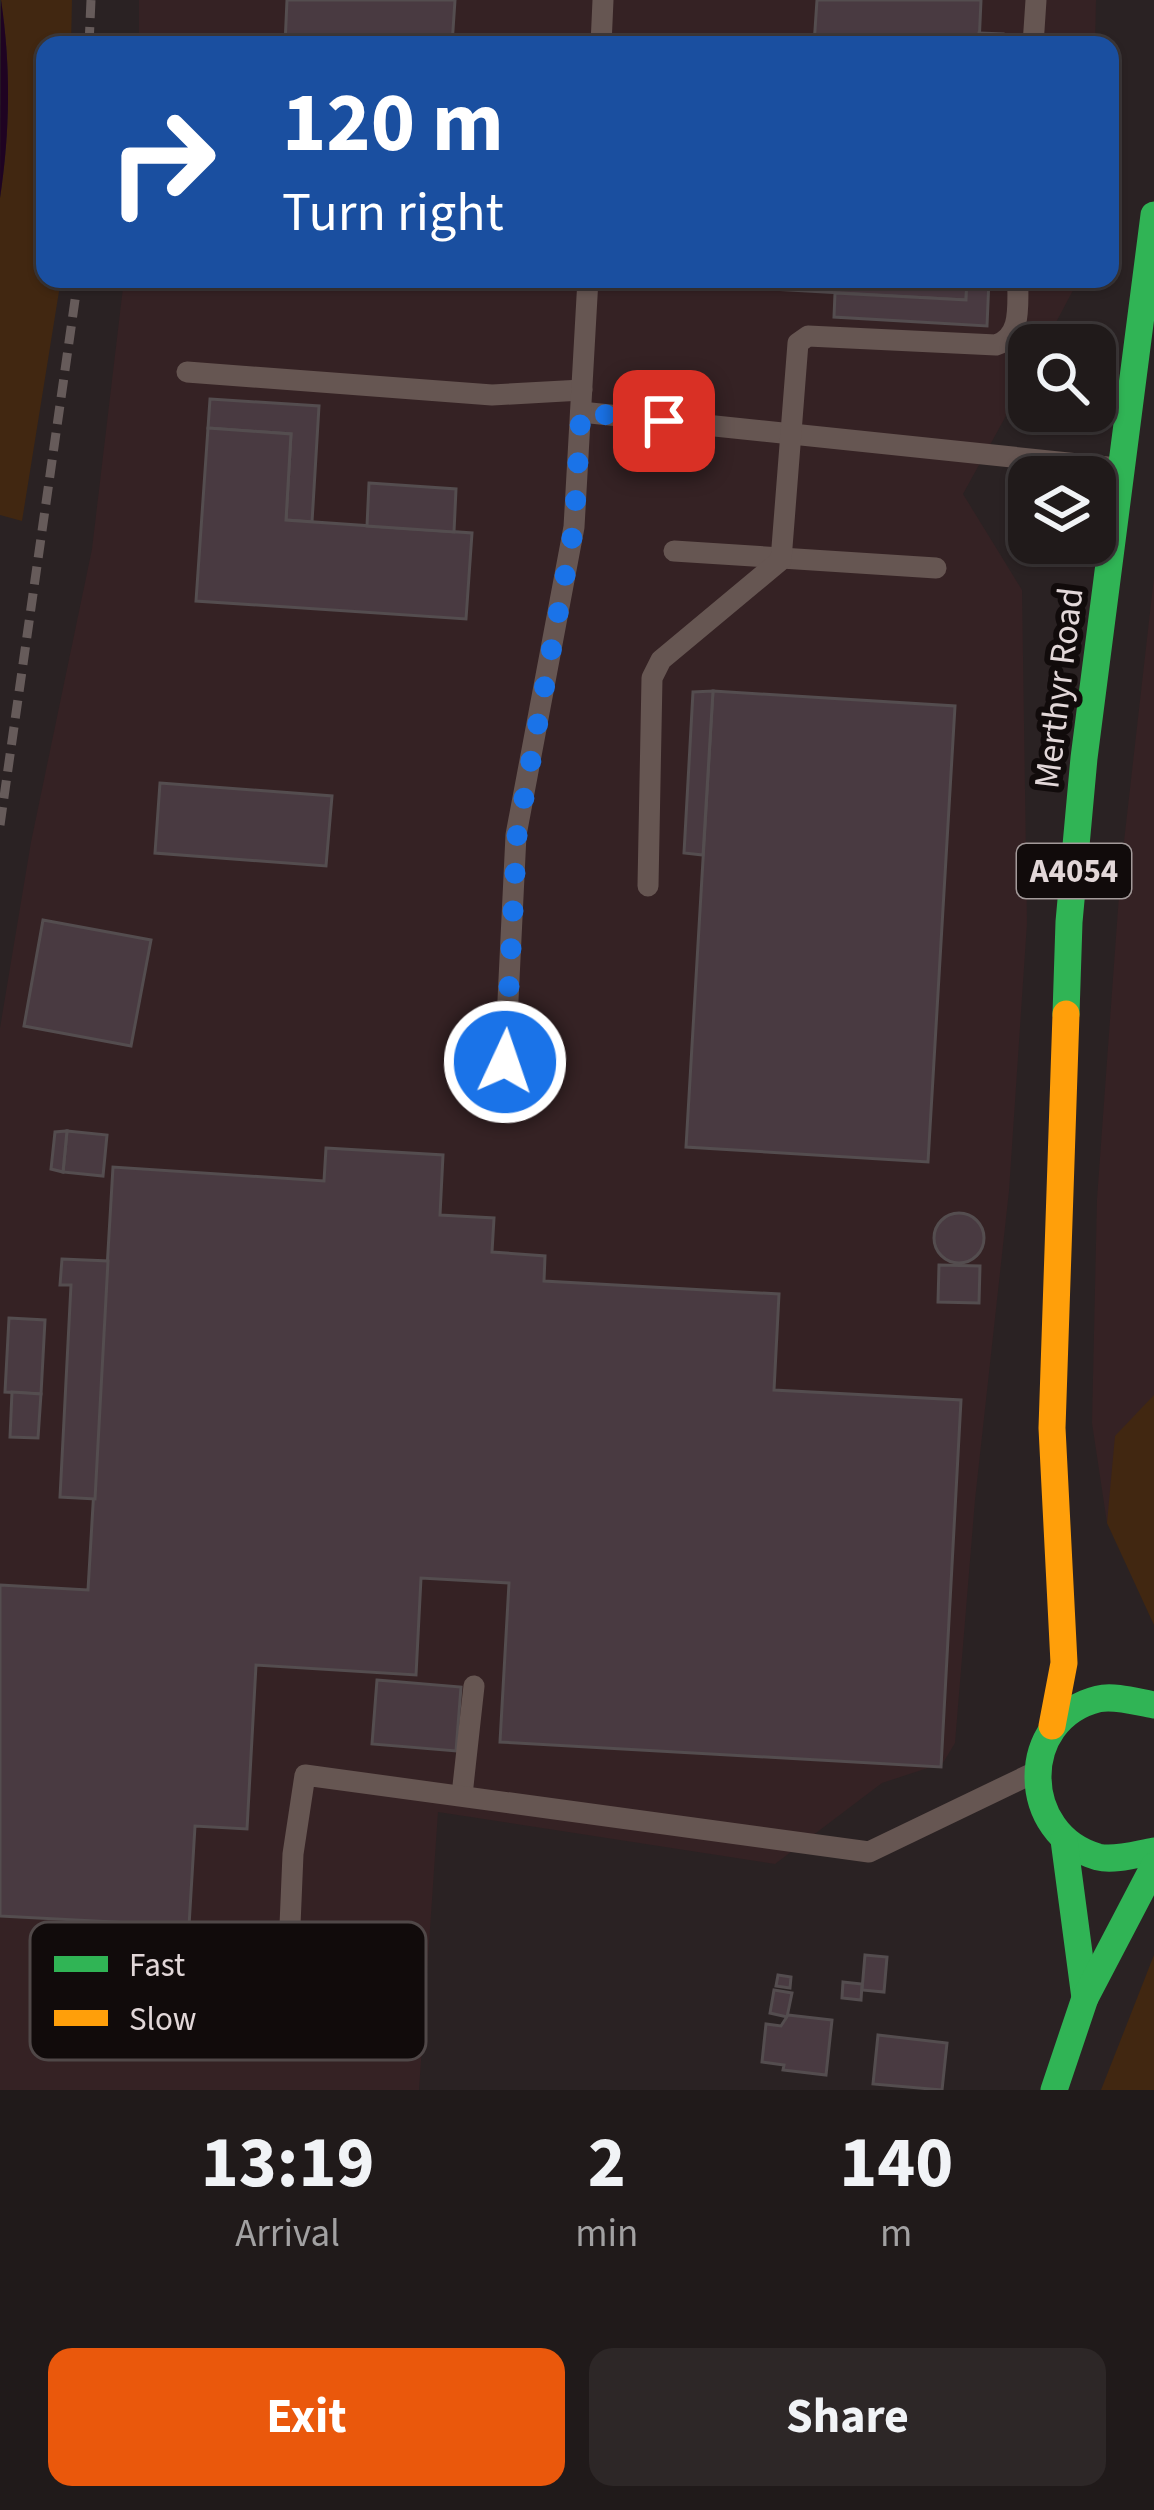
<!DOCTYPE html>
<html lang="en">
<head>
<meta charset="utf-8">
<style>
	:root { --surface:#201a1a; --page:#2d2727; --text:#f1f3f6; --muted:#a2a1a2; --line:#3d3839; --accent:#ea580c }
	body { margin:0; font-family:"Source Sans 3",sans-serif; background:var(--page); color:var(--text); height:100vh; display:flex; flex-direction:column; font-size:45px; white-space:nowrap }
	* { box-sizing:border-box; margin:0 }
	p { font-size:39px; color:var(--muted) }
	.icon { flex:none; width:66px; height:66px; fill:none; stroke:currentColor; stroke-width:2; stroke-linecap:round; stroke-linejoin:round }
	.map { position:relative; height:2090px; overflow:hidden }
	.side { display:flex; flex-direction:column; background:var(--surface); flex:1 }
	.side>* { flex:none }
	.top-card { position:absolute; left:36px; top:36px; width:1083px; height:252px; border-radius:24px; box-shadow:0 3px 9px #0004,0 0 0 3px var(--line); background:#1a4fa0; color:#fff; overflow:hidden }
	.fabs { position:absolute; left:1008px; top:324px; display:grid; gap:24px }
	.fabs a { display:grid; place-items:center; width:108px; height:108px; border-radius:24px; background:var(--surface); box-shadow:0 3px 9px #0004,0 0 0 3px var(--line); font-size:60px }
	.pin { position:absolute; display:grid; place-items:center; width:102px; height:102px; color:#fff; margin:-51px; border-radius:24px; box-shadow:0 6px 18px #0006 }
	.me { position:absolute; width:132px; margin:-66px; rotate:3deg; stroke-linejoin:round; filter:drop-shadow(0 0 9px #0008) }
	.turn { display:flex; align-items:center; gap:42px; height:252px; padding:0 48px; font-size:54px }
	.turn .icon { width:156px; height:156px; stroke-width:2.5 }
	.turn b { display:block; font-size:84px; line-height:102px }
	.eta { display:flex; justify-content:space-evenly; align-items:center; height:204px; text-align:center }
	.eta b { font-size:72px; font-weight:700; line-height:84px }
	.action { display:flex; gap:24px; margin-top:auto; padding:24px 48px }
	.action a { flex:1; height:138px; border-radius:24px; background:var(--accent); color:#fff; font-size:48px; font-weight:700; line-height:138px; text-align:center }
	.action a+a { background:var(--page); color:var(--text) }
	.map>svg:first-child { display:block }
	.built { fill:#352224 }
	.green { fill:#412711 }
	.water { fill:#1f0322 }
	.building { fill:#493a41; stroke:#544d4f; stroke-width:3 }
	.lines { fill:none; stroke-linecap:round; stroke-linejoin:round }
	.lane { stroke:#665652; stroke-width:21 }
	.fast { stroke:#30b455; stroke-width:27 }
	.slow { stroke:#ff9f0a; stroke-width:27 }
	.rail { stroke:#665b5a; stroke-width:9; stroke-dasharray:18 9; stroke-linecap:butt }
	.route { stroke:#1a73e8; stroke-width:21; stroke-dasharray:0 37.8 }
	.labels { text-anchor:middle; dominant-baseline:central; stroke-width:12; stroke-linejoin:round; paint-order:stroke }
	.shield { fill:#110b0b; stroke:#a39a9a; stroke-width:3 }
	.shield-label { font-size:33px; font-weight:bold; fill:#e2d7d8 }
	.street-label { font-size:36px; fill:#e2d7d8; stroke:#110b0b }
	.key { fill:#110b0b; stroke:#504848; stroke-width:3 }
	.key-label { font-size:33px; fill:#e2d7d8 }
</style>
</head>
<body>
<div class="map">
<svg width="1154" height="2090" viewBox="0 0 1154 2090">
	<rect width="100%" height="100%" fill="#2a2223"/>
	<g class="built">
		<path d="M139,0H1096L1095,45H139Z"/>
		<path d="M124,279H1079L1044,345H1029V374L963,494L1022,590L1027,923L1009,1191L975,1500L955,1743L943,1763L882,1783L775,1864L438,1812L419,2090H0V1028L31,842L92,549Z"/>
		<path d="M1154,577V1538L1107,1523L1092,1423L1097,1199L1121,868Z"/>
	</g>
	<g class="green">
		<path d="M1,0H72L71,45H45V279H61L22,521L0,515V198C10,131 11,67 1,0Z"/>
		<path d="M1154,1395V1625L1107,1523L1115,1436Z"/>
		<path d="M1154,1955V2090H1101Z"/>
	</g>
	<path class="water" d="M1,0C11,67 10,131 0,198Z"/>
	<g class="building">
		<path d="M287,0H455L452,45H285Z"/>
		<path d="M817,0H981L979,45H814Z"/>
		<path d="M979,33L1003,34L1002,45H979Z"/>
		<path d="M737,279H967L966,300L737,287Z"/>
		<path d="M967,279H989L987,326L834,317L835,293L966,300Z"/>
		<path d="M210,399L319,406L312,522L286,520L291,434L208,428Z"/>
		<path d="M208,428L291,434L286,520L472,533L466,619L196,601Z"/>
		<path d="M369,483L456,489L454,532L367,526Z"/>
		<path d="M713,691L955,706L928,1162L686,1147Z"/>
		<path d="M713,691L703,855L684,853L693,692Z"/>
		<path d="M160,783L332,796L326,866L155,853Z"/>
		<path d="M43,920L151,940L131,1046L24,1026Z"/>
		<path d="M67,1131L107,1135L103,1176L63,1172Z"/>
		<path d="M67,1131L63,1172L51,1169L55,1132Z"/>
		<path d="M326,1148L443,1155L440,1215L494,1218L492,1252L545,1256L544,1281L779,1294L774,1390L961,1400L941,1767L500,1742L509,1583L421,1578L416,1675L256,1665L247,1829L195,1826L189,1926L0,1916V1585L88,1590L113,1167L324,1181Z"/>
		<circle cx="959" cy="1238" r="25"/>
		<path d="M62,1259L108,1261L95,1499L60,1497L71,1285H60Z"/>
		<path d="M939,1265L980,1266L979,1303L938,1302Z"/>
		<path d="M9,1318L45,1320L41,1394L5,1392Z"/>
		<path d="M12,1392L41,1394L38,1438L10,1437Z"/>
		<path d="M377,1680L461,1687L456,1751L372,1744Z"/>
		<path d="M865,1955L887,1957L884,1992L862,1990Z"/>
		<path d="M778,1975L791,1977L790,1988L776,1986Z"/>
		<path d="M843,1982L862,1984L861,2000L842,1998Z"/>
		<path d="M774,1990L792,1993L787,2017L770,2013Z"/>
		<path d="M788,2015L832,2020L826,2075L783,2070L784,2065L762,2062L766,2024L781,2026Z"/>
		<path d="M878,2035L947,2043L942,2090L873,2084Z"/>
	</g>
	<g class="lines">
		<g class="lane">
			<path d="M601,45L603,0"/>
			<path d="M1033,45L1036,0"/>
			<path d="M187,372L492,395L582,390"/>
			<path d="M581,412L1117,468"/>
			<path d="M674,551L936,568"/>
			<path d="M648,886L652,678L661,660L781,560L798,343L808,336L996,345C1023,336 1017,304 1018,279"/>
			<path d="M505,1062L516,835L574,527L588,279"/>
			<path d="M462,1795L474,1686"/>
			<path d="M287,1996L293,1854L305,1775L869,1852L1029,1775"/>
		</g>
		<g class="fast">
			<path d="M1066,1014L1069,922L1084,758L1154,215"/>
			<path d="M1154,1705C1137,1702 1114,1695 1098,1699C1017,1719 1019,1835 1098,1857C1114,1861 1137,1854 1154,1851"/>
			<path d="M1064,1840L1085,1998"/>
			<path d="M1054,2090L1085,1998L1154,1866"/>
		</g>
		<path class="slow" d="M1052,1726L1064,1663L1052,1428L1066,1014"/>
		<g class="rail">
			<path d="M89,45L91,0"/>
			<path d="M0,825L78,279"/>
		</g>
	</g>
	<g class="lines">
		<path class="route" d="M505,1062L517,836L574,527L581,412L664,421"/>
	</g>
	<g class="labels">
		<rect class="shield" x="1017" y="844" width="114" height="54" rx="9"/>
		<g class="shield-label">
			<text x="1074" y="871">A4054</text>
		</g>
		<g class="street-label">
			<text transform="translate(1059 688) rotate(-83)">Merthyr Road</text>
		</g>
	</g>
	<rect x="30" y="1922" width="396" height="138" rx="18" class="key"/>
	<rect x="54" y="1956" width="54" height="16" fill="#30b455"/>
	<rect x="54" y="2010" width="54" height="16" fill="#ff9f0a"/>
	<g class="key-label">
		<text x="129" y="1976">Fast</text>
		<text x="129" y="2030">Slow</text>
	</g>
</svg>
<div class="fabs">
<a><svg class="icon" aria-label="search" viewBox="0 0 24 24"><circle cx="10" cy="10" r="6"/><path d="M15 15l6 6"/></svg></a>
<a><svg class="icon" aria-label="layers" viewBox="0 0 24 24"><path d="M12 4l9 5-9 5-9-5zM3 14l9 5 9-5"/></svg></a>
</div>
<div class="pin" style="left:664px;top:421px;background:#d93025"><svg class="icon" aria-label="arrive" viewBox="0 0 24 24"><path d="M6 21V4h12l-3 4 3 4H6"/></svg></div>
<svg class="me" style="left:505px;top:1062px" viewBox="-20 -20 40 40"><circle r="17" fill="#1a73e8" stroke="#fff" stroke-width="3"/><path d="M0-11L8 9 0 5-8 9z" fill="#fff"/></svg>
<div class="top-card">
<div class="turn"><svg class="icon" aria-label="right" viewBox="0 0 24 24"><path d="M7 20v-9h11M14 6l5 5-5 5"/></svg><div><b>120 m</b>Turn right</div></div>
</div>
</div>
<section class="side">
<div class="eta">
<div><b>13:19</b><p>Arrival</p></div>
<div><b>2</b><p>min</p></div>
<div><b>140</b><p>m</p></div>
</div>
<div class="action"><a>Exit</a><a>Share</a></div>
</section>
</body>
</html>
